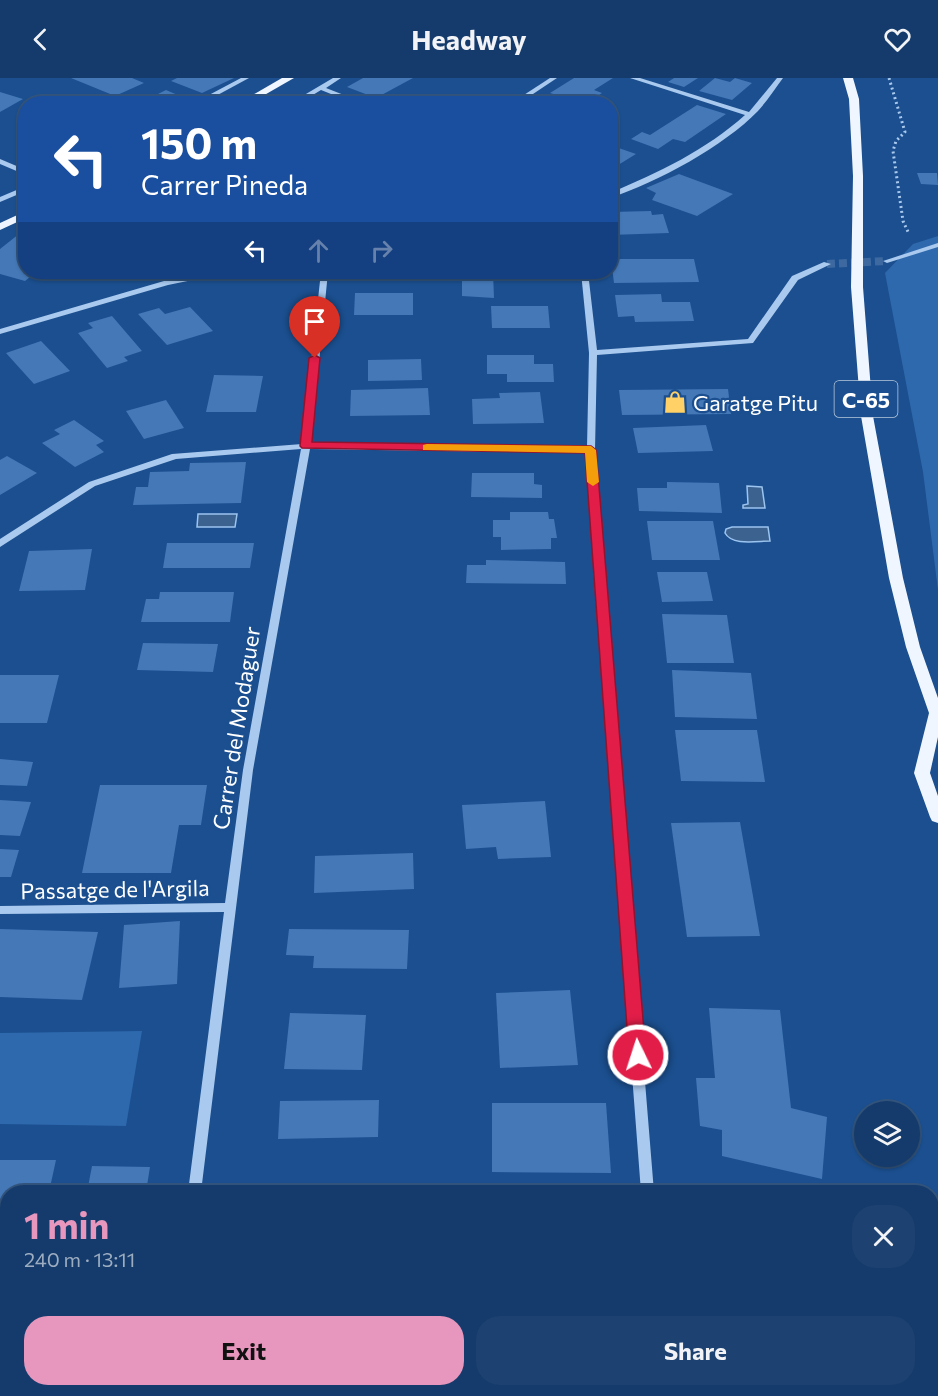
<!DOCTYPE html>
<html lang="en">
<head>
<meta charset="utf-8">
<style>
	:root { --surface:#143b6b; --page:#1d4271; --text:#f1f3f6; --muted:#9dadc1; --line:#33557e; --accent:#e797bd }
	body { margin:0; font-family:Commissioner,sans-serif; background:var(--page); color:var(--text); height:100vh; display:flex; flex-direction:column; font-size:22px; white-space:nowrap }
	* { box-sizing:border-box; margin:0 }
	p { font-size:20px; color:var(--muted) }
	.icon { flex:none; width:33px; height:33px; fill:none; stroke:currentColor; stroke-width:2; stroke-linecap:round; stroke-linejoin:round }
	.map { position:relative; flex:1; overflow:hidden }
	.sheet { position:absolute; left:0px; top:1107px; width:939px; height:212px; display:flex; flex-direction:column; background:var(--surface); border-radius:24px 24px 0 0; box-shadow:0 2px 4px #0004,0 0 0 2px var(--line) }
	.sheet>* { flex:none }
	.guide { position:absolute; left:18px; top:18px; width:600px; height:183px; border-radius:24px; box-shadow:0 2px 4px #0004,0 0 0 2px var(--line); background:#1a4fa0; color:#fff; overflow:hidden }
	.buttons { position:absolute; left:854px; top:1023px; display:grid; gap:12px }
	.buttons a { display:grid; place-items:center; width:66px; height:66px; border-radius:50%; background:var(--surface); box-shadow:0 2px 4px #0004,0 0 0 2px var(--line); font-size:30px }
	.pin { position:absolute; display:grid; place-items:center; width:51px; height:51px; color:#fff; margin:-62px -26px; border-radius:50% 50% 50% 0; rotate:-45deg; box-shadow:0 0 6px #0007 }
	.pin .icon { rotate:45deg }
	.me { position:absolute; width:66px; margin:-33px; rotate:356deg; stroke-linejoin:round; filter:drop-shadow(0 0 4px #0008) }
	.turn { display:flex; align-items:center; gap:21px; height:126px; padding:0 24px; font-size:27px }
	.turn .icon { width:78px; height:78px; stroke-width:2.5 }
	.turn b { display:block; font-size:42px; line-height:51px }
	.lanes { display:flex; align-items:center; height:57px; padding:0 24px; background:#0003; justify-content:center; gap:30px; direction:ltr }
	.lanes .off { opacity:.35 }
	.round { display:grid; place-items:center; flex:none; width:63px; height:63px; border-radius:24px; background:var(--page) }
	.summary { display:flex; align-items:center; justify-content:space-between; height:102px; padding:0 24px }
	h1 { font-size:36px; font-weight:700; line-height:45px; color:var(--accent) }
	.action { display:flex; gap:12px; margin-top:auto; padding:12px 24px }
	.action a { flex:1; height:69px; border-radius:24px; background:var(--accent); color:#111; font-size:24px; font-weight:700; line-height:69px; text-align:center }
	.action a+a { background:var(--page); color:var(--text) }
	header { display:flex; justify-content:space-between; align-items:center; height:78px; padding:0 24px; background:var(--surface); font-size:27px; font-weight:700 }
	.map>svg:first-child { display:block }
	.green { fill:#2e69ad }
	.water { fill:#3c6290; stroke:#9cc4f0; stroke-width:1.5 }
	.building { fill:#4478b7 }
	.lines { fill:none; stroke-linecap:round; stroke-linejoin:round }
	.minor-tunnel { stroke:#3d69a0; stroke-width:8; stroke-dasharray:8 4; stroke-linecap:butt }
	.path { stroke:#a9c9ee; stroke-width:3; stroke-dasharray:2 3; stroke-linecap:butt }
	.minor { fill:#a9c9ee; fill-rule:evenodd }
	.major { fill:#f0f6ff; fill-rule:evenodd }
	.route { fill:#e11d48; stroke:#92132f; stroke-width:1.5 }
	.slow { fill:#f59e0b }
	.labels { text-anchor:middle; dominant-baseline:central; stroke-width:4.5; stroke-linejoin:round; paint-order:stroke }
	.shield { fill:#1b4f8f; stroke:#bbcadd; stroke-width:1.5 }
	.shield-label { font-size:21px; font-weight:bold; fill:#fff }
	.poi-label { font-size:22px; fill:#fff; stroke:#1b4f8f; text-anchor:start }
	.street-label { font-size:22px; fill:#fff; stroke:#1b4f8f }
</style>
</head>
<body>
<header><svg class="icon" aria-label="back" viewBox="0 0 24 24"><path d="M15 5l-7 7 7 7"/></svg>Headway<svg class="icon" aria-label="heart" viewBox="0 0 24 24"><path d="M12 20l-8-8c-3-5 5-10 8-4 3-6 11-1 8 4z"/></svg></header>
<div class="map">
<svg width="938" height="1318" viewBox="0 0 938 1318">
	<rect width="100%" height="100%" fill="#1b4f8f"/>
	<g class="green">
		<path d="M938,158V512L923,394L885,195L913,166Z"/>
		<path d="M142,953L126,1048L0,1046V955Z"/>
	</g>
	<g class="water">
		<path d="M747,408L762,409L765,430H743V427L748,426Z"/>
		<path d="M198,436H237L235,449H197Z"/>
		<path d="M732,449H768L770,463C757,463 732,468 725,455L726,451Z"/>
	</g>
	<g class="building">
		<path d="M71,0H132L144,5L115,18Z"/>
		<path d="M177,0H234L202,15L171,3Z"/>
		<path d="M363,0H413L376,20L347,9Z"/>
		<path d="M574,0H613L594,12L602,15L586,26L550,15Z"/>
		<path d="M674,0H698L684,9L668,4Z"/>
		<path d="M715,0L730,4L735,0L752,5L732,22L699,13Z"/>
		<path d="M166,12L194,24L138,26Z"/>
		<path d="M0,14L23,21L0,34Z"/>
		<path d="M331,18L350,25V26H318Z"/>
		<path d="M697,27L726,36L685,64L673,61L658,71L631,61L642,54L650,57Z"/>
		<path d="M610,67L636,76L610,92Z"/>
		<path d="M917,95H937L938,107L921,106Z"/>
		<path d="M679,96L733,116L697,138L652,122L656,115L646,110Z"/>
		<path d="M651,133L652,137L663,136L669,155L610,157V134Z"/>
		<path d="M24,152L26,153V194H36L25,203L0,196V171Z"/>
		<path d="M611,181H694L699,204L614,205Z"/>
		<path d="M359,194H423L424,200L359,201Z"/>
		<path d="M462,194H493L494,220L462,218Z"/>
		<path d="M355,215H413V237H354Z"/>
		<path d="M661,216L662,224H690L694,243L635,244L634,238L618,239L615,217Z"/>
		<path d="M491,228H548L550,250H492Z"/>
		<path d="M190,229L213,253L167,267L138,236L159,230L165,236Z"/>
		<path d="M112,238L142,273L124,279L128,283L107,290L78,255L93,250L88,245Z"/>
		<path d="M41,263L70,293L34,306L6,275Z"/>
		<path d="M487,277H534V286H553L554,304H507V296H487Z"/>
		<path d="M421,281L422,302L368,303V282Z"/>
		<path d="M214,297L263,298L256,334H206Z"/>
		<path d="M428,310L430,337L350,338L351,312Z"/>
		<path d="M728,311L731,336L622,337L619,312Z"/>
		<path d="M540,314L544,345L473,346L472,321L500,320L499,315Z"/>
		<path d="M166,322L184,350L144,361L126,333Z"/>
		<path d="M74,342L104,363L96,367L104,374L75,389L42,365L60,356L54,352Z"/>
		<path d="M706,347L713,373L638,375L633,350Z"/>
		<path d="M7,378L37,395L0,417V382Z"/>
		<path d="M246,384L241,425L133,427L136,409H148L150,394L189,393L190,385Z"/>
		<path d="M472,395H534V406L542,407V420L471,419Z"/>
		<path d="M667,404L719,405L722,435L639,433L637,410H667Z"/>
		<path d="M510,434H548L549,441H554L557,460H551V471L501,472V459H493V442H510Z"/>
		<path d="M647,443H713L720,482H652Z"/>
		<path d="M167,465H254L250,490H163Z"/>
		<path d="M92,471L85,512L19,513L29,473Z"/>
		<path d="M486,482L565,484L566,506L466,505L467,487H486Z"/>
		<path d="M657,494H707L713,523L662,524Z"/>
		<path d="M160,514H234L230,544H141L146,521H159Z"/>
		<path d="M662,536L727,537L734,585H667Z"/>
		<path d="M143,565L218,566L213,594L137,592Z"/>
		<path d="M672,592L751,595L757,641L675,639Z"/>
		<path d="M0,597H59L47,645H0Z"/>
		<path d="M675,652H757L765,704L681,703Z"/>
		<path d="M0,681L33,684L27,708L0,707Z"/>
		<path d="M100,707H207L201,747H179L171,795H82Z"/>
		<path d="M0,722L31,724L20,758L0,757Z"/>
		<path d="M545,723L551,779L498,781L496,769L466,771L462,727Z"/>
		<path d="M740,744L760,858L687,859L671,745Z"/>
		<path d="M0,771L19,772L11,799H0Z"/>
		<path d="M413,775L414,811L314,815L315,778Z"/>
		<path d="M180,843L177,906L119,910L124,847Z"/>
		<path d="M0,851L98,854L82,922L0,919Z"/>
		<path d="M289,851L409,852L407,891L313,890L314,878L286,877Z"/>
		<path d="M570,912L578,987L500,990L496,915Z"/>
		<path d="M709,930L780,932L791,1030L827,1039L822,1101L722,1078V1052L700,1048L696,1000H715Z"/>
		<path d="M290,935L366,937L362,992L284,991Z"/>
		<path d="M379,1022L378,1059L278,1061L280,1023Z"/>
		<path d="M492,1025H606L611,1095L492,1094Z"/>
		<path d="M0,1082H56L49,1114H8V1151H0Z"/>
		<path d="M92,1088L150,1089L146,1114H87Z"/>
		<path d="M407,1109V1114H308V1113Z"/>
		<rect x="0" y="1230" width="8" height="60"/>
		<rect x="227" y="1311" width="128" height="7"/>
		<path d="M752,1311H880L878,1318H767Z"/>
	</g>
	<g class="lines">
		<path class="minor-tunnel" d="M827,186L887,183"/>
		<g class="path">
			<path d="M889,0L905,54L896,63L893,73L903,143L909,156"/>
			<path d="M243,195L252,194"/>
		</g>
		<g class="minor">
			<path d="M241,0H249L201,26H192Z"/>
			<path d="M333,0H341L326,10L367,26H356L321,12L298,26H289Z"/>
			<path d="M550,0H557L518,26H510Z"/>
			<path d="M630,0H640L749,34L777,0H783C775,11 767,23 758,33C724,68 658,104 610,120V115C658,95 706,72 745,37Z"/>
			<path d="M0,81L26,92V97L0,86Z"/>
			<path d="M26,108V113L0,124V119Z"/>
			<path d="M938,165V169L887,185L883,183Z"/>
			<path d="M824,184L831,186L798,202L753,265L597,277L595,372L604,500L654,1114H641L594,500L587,375L310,371L253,692L201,1114H188L224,834L0,836V828L225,825L243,692L301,371L176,381L95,408L0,469V461L89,404L172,376L302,366L321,194H328L311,365L587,369L589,275L581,194H588L597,272L748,261L792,198Z"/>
			<path d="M213,194H226L222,196L168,207L0,256V251L164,203Z"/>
			<rect x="0" y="1203" width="8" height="12"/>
			<path d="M932,1224L938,1226V1240L932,1237Z"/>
			<path d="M162,1311H176L175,1318H161Z"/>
			<path d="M620,1311H634L632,1318H618Z"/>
		</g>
		<g class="major">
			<path d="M282,0H294L249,26H237Z"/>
			<path d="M843,0H853L859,21L863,98V209L873,338L903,500L920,569L938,620V659L930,695L938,718V745L932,743L930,739L914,695L929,635L906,569L889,500L861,338L851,209L853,98L849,21Z"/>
			<path d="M26,133V140L0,152V145Z"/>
		</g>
	</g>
	<path class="route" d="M315,277L320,280L312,364L591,368L596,372L646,977L643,982L638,984L632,982L629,977L585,375L302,370L300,368L309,280Z"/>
	<path class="slow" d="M427,366L591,368L596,372L599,404L593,408L587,404L585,375L423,372V367Z"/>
	<defs>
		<g id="shop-bare" transform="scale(1.8)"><path d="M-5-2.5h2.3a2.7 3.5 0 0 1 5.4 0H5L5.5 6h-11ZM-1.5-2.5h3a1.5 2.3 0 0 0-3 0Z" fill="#ffd166" stroke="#1b4f8f" stroke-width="2.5" paint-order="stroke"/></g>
	</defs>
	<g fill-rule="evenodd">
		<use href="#shop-bare" x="675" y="324"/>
	</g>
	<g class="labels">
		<rect class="shield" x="834.5" y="303" width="63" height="36" rx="4.5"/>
		<g class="shield-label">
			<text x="866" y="321">C-65</text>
		</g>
		<g class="poi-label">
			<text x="693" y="324">Garatge Pitu</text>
		</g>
		<g class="street-label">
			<text transform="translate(236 650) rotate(-81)">Carrer del Modaguer</text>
			<text transform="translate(115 811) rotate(-1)">Passatge de l'Argila</text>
		</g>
	</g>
</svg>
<div class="buttons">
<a><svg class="icon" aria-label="layers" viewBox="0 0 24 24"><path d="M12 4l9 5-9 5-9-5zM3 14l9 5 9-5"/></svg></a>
</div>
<div class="pin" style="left:315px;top:280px;background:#d93025"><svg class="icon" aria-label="arrive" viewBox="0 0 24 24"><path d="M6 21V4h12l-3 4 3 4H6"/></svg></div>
<svg class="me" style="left:638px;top:977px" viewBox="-20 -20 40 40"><circle r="17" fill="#e11d48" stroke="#fff" stroke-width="3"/><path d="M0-11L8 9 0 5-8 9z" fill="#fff"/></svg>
<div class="guide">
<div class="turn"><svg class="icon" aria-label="left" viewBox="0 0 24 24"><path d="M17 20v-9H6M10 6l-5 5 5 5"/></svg><div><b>150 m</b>Carrer Pineda</div></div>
<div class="lanes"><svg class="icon" aria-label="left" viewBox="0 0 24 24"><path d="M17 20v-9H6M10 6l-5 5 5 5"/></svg><svg class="icon off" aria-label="ahead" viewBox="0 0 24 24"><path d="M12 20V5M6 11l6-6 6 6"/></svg><svg class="icon off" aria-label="right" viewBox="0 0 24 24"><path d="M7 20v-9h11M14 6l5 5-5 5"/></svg></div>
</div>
<section class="sheet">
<div class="summary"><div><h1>1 min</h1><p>240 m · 13:11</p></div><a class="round"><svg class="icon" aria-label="close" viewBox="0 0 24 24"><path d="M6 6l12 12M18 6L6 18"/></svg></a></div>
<div class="action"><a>Exit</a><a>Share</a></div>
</section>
</div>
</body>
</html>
